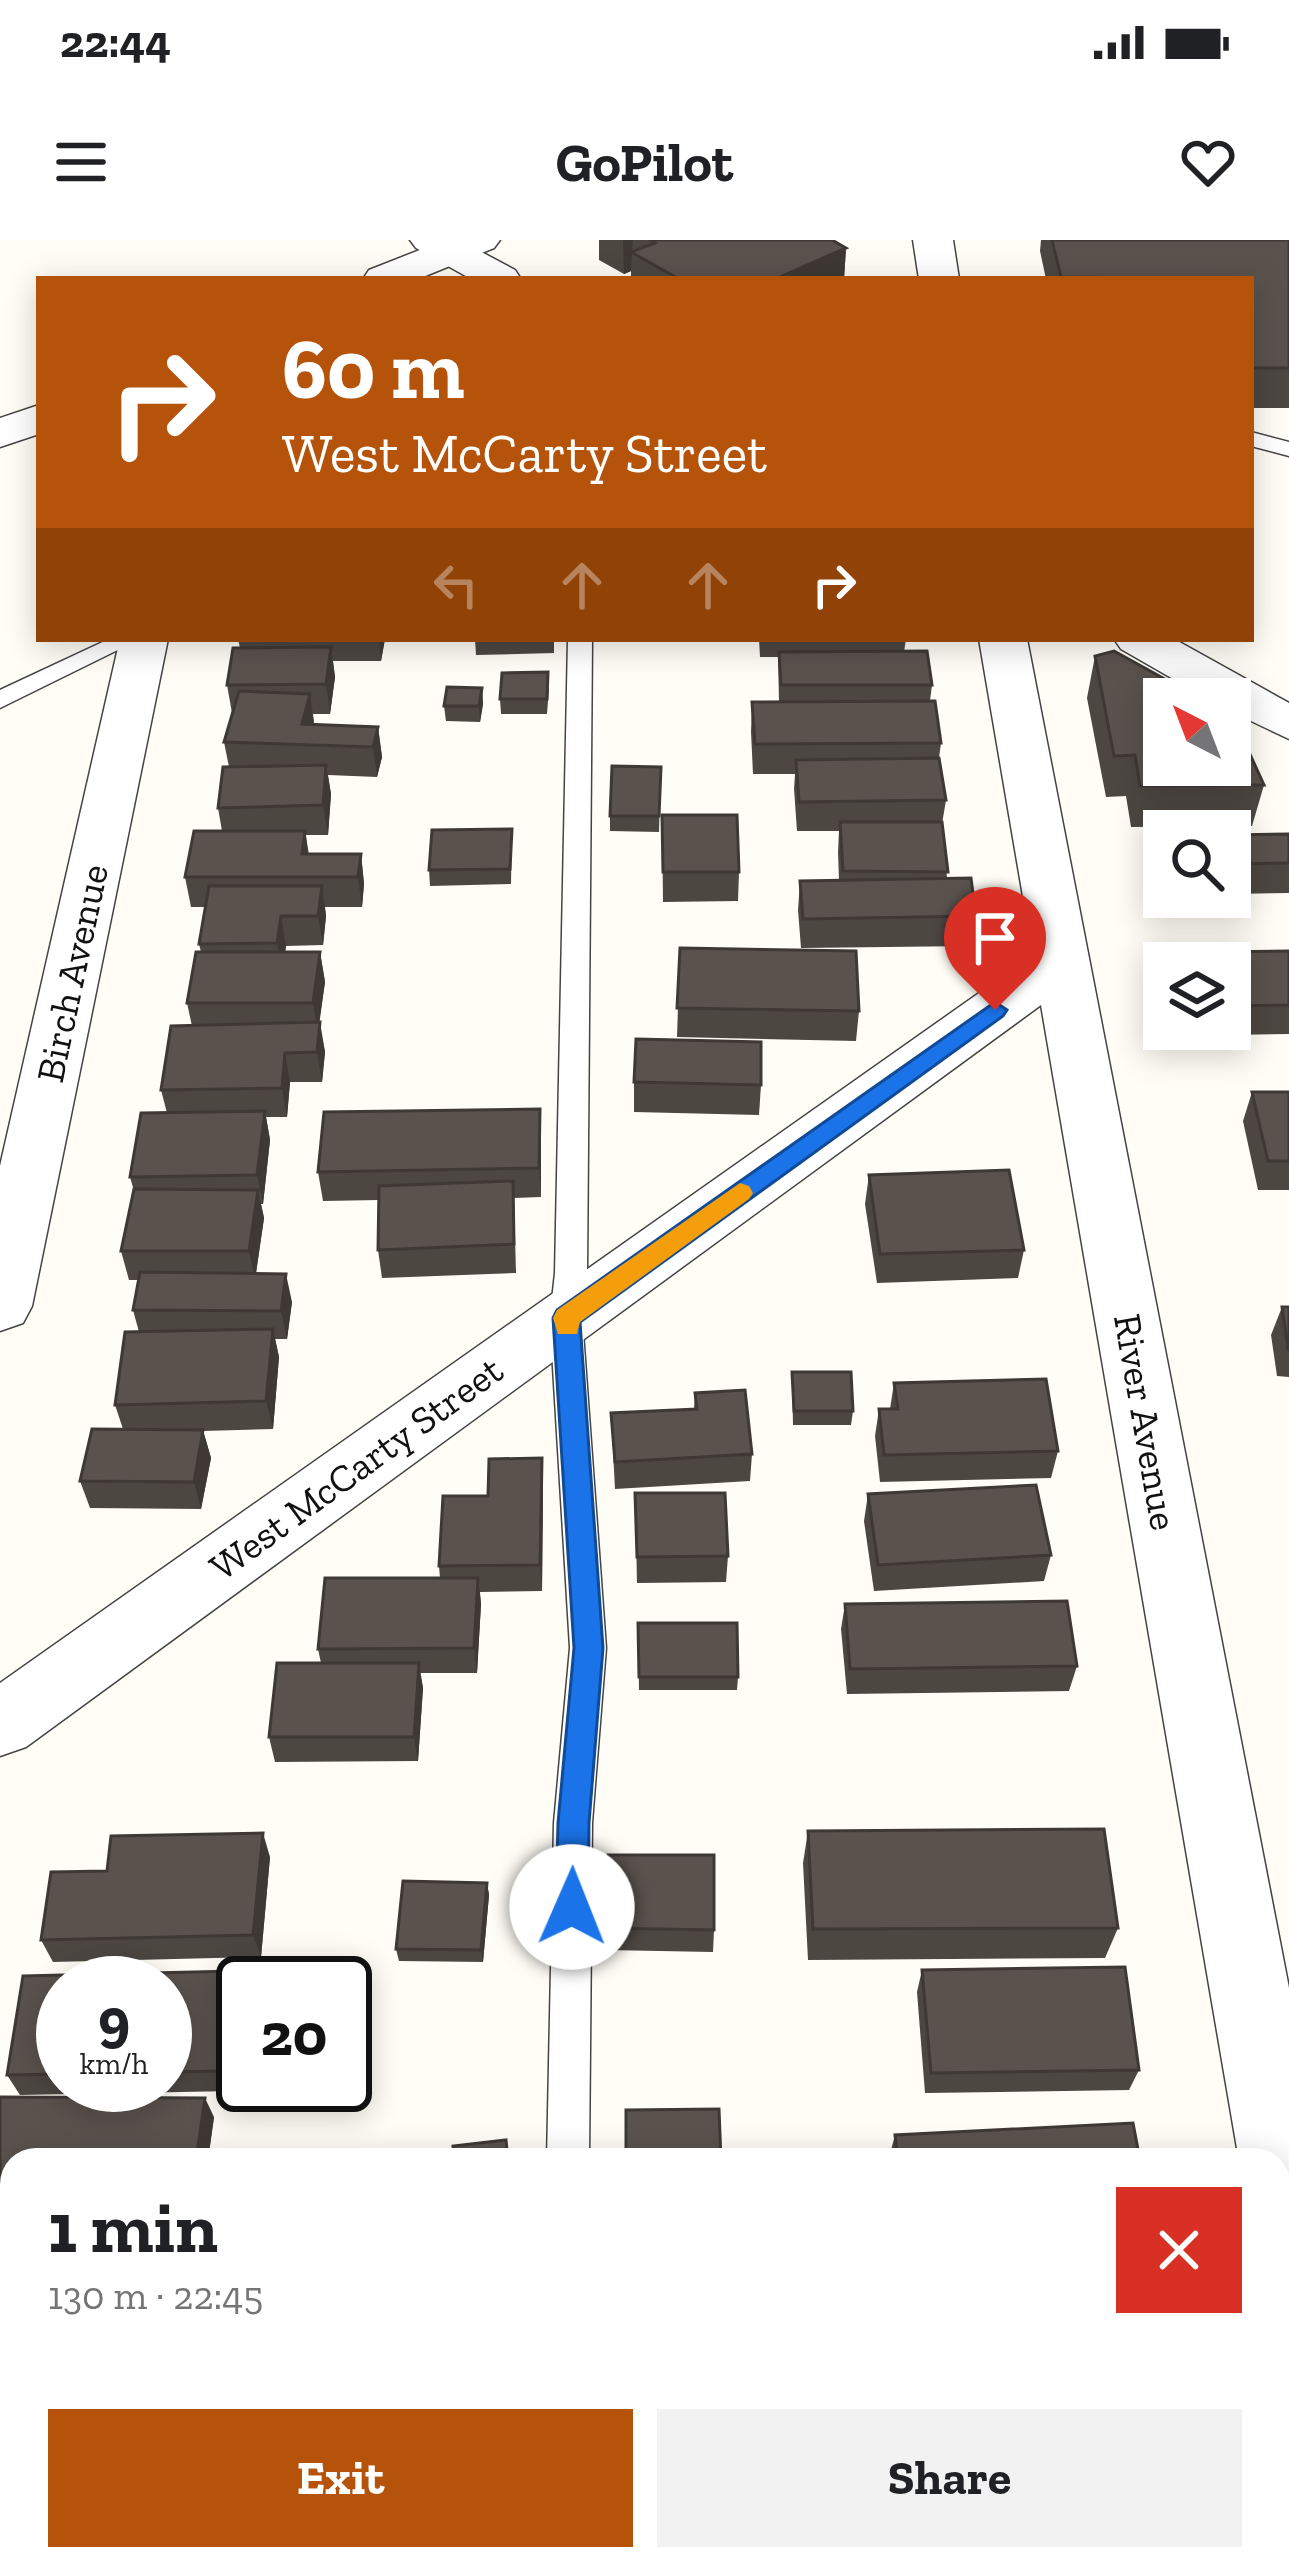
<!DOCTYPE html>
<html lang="en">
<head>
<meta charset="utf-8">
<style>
	:root { --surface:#fff; --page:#f2f2f2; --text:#202124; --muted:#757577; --accent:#b45309 }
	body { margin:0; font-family:"Zilla Slab",serif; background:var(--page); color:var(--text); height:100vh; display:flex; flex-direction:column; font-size:45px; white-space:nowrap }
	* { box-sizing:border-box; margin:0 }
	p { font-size:39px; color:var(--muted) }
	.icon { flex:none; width:66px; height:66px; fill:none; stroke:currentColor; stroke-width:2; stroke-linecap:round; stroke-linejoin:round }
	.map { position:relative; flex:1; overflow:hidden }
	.side { position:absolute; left:0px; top:1908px; width:1290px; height:423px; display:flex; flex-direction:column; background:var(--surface); border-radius:36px 36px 0 0; box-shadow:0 6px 30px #0003 }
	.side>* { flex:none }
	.guide { position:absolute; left:36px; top:36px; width:1218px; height:366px; border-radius:0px; box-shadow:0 6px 30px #0003; background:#b45309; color:#fff; overflow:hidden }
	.needle { width:78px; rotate:318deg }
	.tools { position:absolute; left:1143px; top:438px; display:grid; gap:24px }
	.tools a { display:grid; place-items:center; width:108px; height:108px; border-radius:0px; background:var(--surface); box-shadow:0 6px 30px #0003; font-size:60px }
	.speed { position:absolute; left:36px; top:1716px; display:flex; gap:24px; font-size:60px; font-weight:700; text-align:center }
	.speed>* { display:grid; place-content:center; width:156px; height:156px; border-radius:50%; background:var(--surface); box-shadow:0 6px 30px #0003; line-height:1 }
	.speed small { font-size:30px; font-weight:400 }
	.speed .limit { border:6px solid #111; border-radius:18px; background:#fff; color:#111 }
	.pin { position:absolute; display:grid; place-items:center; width:102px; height:102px; color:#fff; margin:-123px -51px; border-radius:50% 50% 50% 0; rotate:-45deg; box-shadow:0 0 12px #0007 }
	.pin .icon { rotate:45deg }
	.me { position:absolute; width:132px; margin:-66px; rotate:1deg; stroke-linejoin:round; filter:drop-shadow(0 0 9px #0008) }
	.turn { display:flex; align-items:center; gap:42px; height:252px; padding:0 48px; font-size:54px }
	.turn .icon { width:156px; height:156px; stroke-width:2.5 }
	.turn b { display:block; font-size:84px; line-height:102px }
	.lanes { display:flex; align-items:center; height:114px; padding:0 48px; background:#0003; justify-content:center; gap:60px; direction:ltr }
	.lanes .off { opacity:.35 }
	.round { display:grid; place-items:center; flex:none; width:126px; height:126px; border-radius:0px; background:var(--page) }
	.summary { display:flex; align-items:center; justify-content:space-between; height:204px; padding:0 48px }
	h1 { font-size:72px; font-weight:800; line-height:90px }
	.action { display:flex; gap:24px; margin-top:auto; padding:24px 48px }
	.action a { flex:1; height:138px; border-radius:0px; background:var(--accent); color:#fff; font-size:48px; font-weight:800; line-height:138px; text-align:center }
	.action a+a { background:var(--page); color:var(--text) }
	.status { display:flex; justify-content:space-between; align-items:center; height:84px; padding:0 60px; background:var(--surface); direction:ltr }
	.status svg { height:33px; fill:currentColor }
	header { display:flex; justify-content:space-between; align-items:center; height:156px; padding:0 48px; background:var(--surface); font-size:54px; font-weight:800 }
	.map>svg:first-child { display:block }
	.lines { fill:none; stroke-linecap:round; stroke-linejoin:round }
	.service-casing { stroke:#444; stroke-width:3 }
	.minor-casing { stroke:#444; stroke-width:3 }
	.tertiary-casing { stroke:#444; stroke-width:3 }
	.service { fill:#fff; fill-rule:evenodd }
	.minor { fill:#fff; fill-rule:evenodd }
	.tertiary { fill:#fff; fill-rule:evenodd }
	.wall { fill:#4d4742; fill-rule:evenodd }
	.shaded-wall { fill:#3f3936 }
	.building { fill:#5a524d; stroke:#3f3936; stroke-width:3 }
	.route { fill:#1a73e8; stroke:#114b97; stroke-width:3 }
	.slow { fill:#f59e0b }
	.labels { text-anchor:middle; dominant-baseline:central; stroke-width:12; stroke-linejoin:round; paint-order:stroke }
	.street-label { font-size:39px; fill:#111; stroke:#fff }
</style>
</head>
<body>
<div class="status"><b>22:44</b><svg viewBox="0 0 49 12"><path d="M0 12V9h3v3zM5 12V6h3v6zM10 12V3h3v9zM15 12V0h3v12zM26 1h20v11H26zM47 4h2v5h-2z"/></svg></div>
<header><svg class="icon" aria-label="menu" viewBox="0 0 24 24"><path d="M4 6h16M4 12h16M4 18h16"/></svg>GoPilot<svg class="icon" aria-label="heart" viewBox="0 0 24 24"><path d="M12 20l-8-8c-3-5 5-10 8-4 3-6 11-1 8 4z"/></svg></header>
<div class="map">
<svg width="1289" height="2329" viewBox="0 0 1289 2329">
	<rect width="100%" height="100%" fill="#fffdf5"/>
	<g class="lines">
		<g class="service-casing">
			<g id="service">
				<path d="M1251,192L1289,202V216L1251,206Z"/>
				<path d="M109,399H140L0,468V450Z"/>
				<path d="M568,399H592L587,1033L582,1078L606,1408L592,1583L589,1920H547L554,1583L570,1408L550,1078L555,1033Z"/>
				<rect x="539" y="2319" width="46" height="10"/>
			</g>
		</g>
		<g class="minor-casing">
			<g id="minor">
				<path d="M410,0H459L515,30L521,39H471L416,8Z"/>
				<path d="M120,399H168L32,1066L23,1083L0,1091V926Z"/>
				<path d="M979,399H1027L1289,1748V2007L1278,2003V1920H1239L1041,765L26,1507L0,1516V1443L1033,715Z"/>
			</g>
		</g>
		<g class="tertiary-casing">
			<g id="tertiary">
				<path d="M445,0H500L494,8L418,39H363L369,30Z"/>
				<path d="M913,0H953L959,39H919Z"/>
				<path d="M39,165V194L0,207V178Z"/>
				<path d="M1114,399H1174L1289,463V499L1230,471V459H1208L1121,409Z"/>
			</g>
		</g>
		<use href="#service" class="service"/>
		<use href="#minor" class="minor"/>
		<use href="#tertiary" class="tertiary"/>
	</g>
	<g class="wall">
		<path d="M599,0H832L846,8L844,39H631V31L624,34L599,20Z"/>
		<path d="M1041,0H1289V168H1251V39H1046L1040,11Z"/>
		<path d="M238,399H385L381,421H333L335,437L330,474H313L314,485L378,487L382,517L377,537L328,535L331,554L328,595H306L308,614H361L364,644L362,667H325L326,676L323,705L286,706L285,712H320L325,742L319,782L325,812L322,842H290L287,877H266L270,900L263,964H261L264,978L256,1033L292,1062L287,1099H275L279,1117L273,1189L203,1191L211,1218L201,1269L90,1268L80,1241L123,1189L115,1165L139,1092L133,1070L139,1040H129L121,1011L134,951L130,937L167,873L161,850L192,786L187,763L201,712L199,704L205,667H191L185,637L222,591L218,568L229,527L224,502L232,473L227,445L240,408Z"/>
		<path d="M475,399H554V413L476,415Z"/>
		<path d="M759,399H906L904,412L932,445L930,461L941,503L939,518L946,560L942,584L947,638L976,676L972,706L801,708L798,670L800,641L839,640L838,612L839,591H797L794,549L795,534H753L751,492L752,462H779L778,417H760Z"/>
		<path d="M1095,416L1264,545L1252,586L1131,587L1126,556L1106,557L1087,458Z"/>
		<path d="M482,448L483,464L480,482L446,481L444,466Z"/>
		<path d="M549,448L547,474H501L500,459Z"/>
		<path d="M661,527L659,592L610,591V576Z"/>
		<path d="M662,575L739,632L738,661L663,662Z"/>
		<path d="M512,589L511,644L430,646L429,630Z"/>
		<path d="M1289,594V653L1230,654V595Z"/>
		<path d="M1153,597H1164V656H1154L1146,627Z"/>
		<path d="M680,708L859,771L856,801L677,797Z"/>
		<path d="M1289,711V794L1224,795L1222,789H1230V723H1215L1218,712Z"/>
		<path d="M634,842L761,845L759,875L634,872Z"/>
		<path d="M1252,852H1289V950H1258L1243,881Z"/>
		<path d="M540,869L541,957L514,958L516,1033L382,1038L378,1010L379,960L323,961L318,932Z"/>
		<path d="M869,935L1024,1010L1018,1038L877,1043L865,964Z"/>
		<path d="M1282,1067H1289V1137L1277,1136L1271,1095Z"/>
		<path d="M792,1132L853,1171L851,1185H793Z"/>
		<path d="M894,1143L1058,1211L1051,1238L880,1242L875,1196L879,1169H890Z"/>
		<path d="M695,1153L752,1214L750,1241L615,1249L611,1173L694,1169Z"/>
		<path d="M543,1245L542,1351L480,1352L481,1364L477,1433H420L423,1448L418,1521L275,1522L269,1497L321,1423L318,1409L440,1338L439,1326L488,1256Z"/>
		<path d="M635,1253L728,1316L726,1342L637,1343Z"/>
		<path d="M868,1254L1051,1315L1044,1341L874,1351L864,1281Z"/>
		<path d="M845,1364L1077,1426L1069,1451L847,1454L841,1389Z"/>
		<path d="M638,1383L738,1437L737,1450H639Z"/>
		<path d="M808,1591L1118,1688L1105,1718L808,1720L803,1623Z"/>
		<path d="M270,1617L261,1717L53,1722L41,1700L107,1631Z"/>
		<path d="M487,1643L489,1655L483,1722L399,1721L396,1709Z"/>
		<path d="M605,1688L714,1690L713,1712L606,1710Z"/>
		<path d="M922,1730L1139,1830L1129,1850L925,1853L917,1752Z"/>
		<path d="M235,1731L243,1751V1758L234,1851L20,1855L7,1835L23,1736ZM63,1743H165V1845H63Z"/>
		<path d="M0,1857L214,1877L208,1920H12V1962H0Z"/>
		<path d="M895,1895L1140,1920H890V1914Z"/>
		<rect x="0" y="1968" width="12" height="92"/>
		<path d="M0,2067L12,2068V2166L0,2165Z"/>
		<path d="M12,2216V2319H142V2323L5,2324L0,2320V2249Z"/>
		<path d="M897,2319H1195L1196,2329H898Z"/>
	</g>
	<g class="shaded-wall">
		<path d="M623,0H633L631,31L624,34Z"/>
		<path d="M846,8L844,39H775Z"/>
		<path d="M379,399H385L381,421Z"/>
		<path d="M331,407L335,437L330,474L326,444Z"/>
		<path d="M482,448L483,464L480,482L479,466Z"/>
		<path d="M310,454L314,483L309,505L302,484Z"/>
		<path d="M378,487L382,517L377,537L373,507Z"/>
		<path d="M326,525L331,554L328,595L323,565Z"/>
		<path d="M305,591L310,621L302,614Z"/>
		<path d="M361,614L364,644L362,667L358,637Z"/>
		<path d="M322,646L326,676L323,705L318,676Z"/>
		<path d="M281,676L286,706L282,733L277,703Z"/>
		<path d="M320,712L325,742L318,793L313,763Z"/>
		<path d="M320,782L325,812L322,842L317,812Z"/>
		<path d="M285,813L290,842L287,877L282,848Z"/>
		<path d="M540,869L541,898V957L539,928Z"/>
		<path d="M265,871L270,900L263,964L257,935Z"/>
		<path d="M258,950L264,978L255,1040L249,1011Z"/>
		<path d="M286,1034L292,1062L287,1099L281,1071Z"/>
		<path d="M273,1089L279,1117L273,1189L266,1161Z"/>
		<path d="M203,1190L211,1218L201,1269L194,1242Z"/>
		<path d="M542,1218L543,1245L542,1351L540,1325Z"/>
		<path d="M478,1338L481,1364L477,1433L474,1408Z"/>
		<path d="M419,1423L423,1448L418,1521L414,1497Z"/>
		<path d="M263,1593L270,1617L261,1717L253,1695Z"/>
		<path d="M487,1643L489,1655L483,1722L481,1710Z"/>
		<path d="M235,1731L243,1751V1758L234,1851L226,1831Z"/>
		<path d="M205,1858L214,1877L208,1920H196Z"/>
	</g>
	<g class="building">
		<path d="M650,0H832L846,8L775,39H679L631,12L655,3Z"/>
		<path d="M1052,0H1289V128H1251V39L1061,37Z"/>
		<path d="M331,407L326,444L227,445L233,408Z"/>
		<path d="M927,411L932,445H781L779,412Z"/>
		<path d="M1114,411L1201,459H1164V525H1230V475L1233,477L1264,545L1140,546L1135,515L1114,516L1095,416Z"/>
		<path d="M548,432L547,459H500L502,433Z"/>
		<path d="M447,447L482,448L479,466H444Z"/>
		<path d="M239,451L310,454L302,484L378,487L373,507L224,502Z"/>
		<path d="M935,461L941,503L755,504L752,462Z"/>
		<path d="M939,518L946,560L799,562L796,520Z"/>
		<path d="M326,525L323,565L218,568L223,527Z"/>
		<path d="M612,526L661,527L659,576H610Z"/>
		<path d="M662,575H737L739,632H663Z"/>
		<path d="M840,582H942L948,632L843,631Z"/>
		<path d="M512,589L510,629L429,630L432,590Z"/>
		<path d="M194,591H305L302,614H361L358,637H185Z"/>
		<path d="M1289,594V623L1230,624V595Z"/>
		<path d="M1153,597H1164V626H1161Z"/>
		<path d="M971,638L976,676L803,679L800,641Z"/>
		<path d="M209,646H322L318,676H281L277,703L199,704Z"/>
		<path d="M680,708L856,711L859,771L677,768Z"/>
		<path d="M1289,711V765L1232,766L1230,758V723H1221L1218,712Z"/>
		<path d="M196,712H320L313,763H187Z"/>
		<path d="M320,782L317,812L285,813L282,848L161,850L171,786Z"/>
		<path d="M636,799L761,802V845L634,842Z"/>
		<path d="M1252,852H1289V921H1268Z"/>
		<path d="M540,869L539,928L318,932L324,872Z"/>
		<path d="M265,871L257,935L130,937L141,873Z"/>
		<path d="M1009,930L1024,1010L880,1014L869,935Z"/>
		<path d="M513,941L514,1004L378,1010L379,946Z"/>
		<path d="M134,949L258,950L249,1011H121Z"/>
		<path d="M140,1032L286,1034L281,1071L133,1070Z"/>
		<path d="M1282,1067H1289V1109H1288Z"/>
		<path d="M273,1089L266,1161L115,1165L125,1092Z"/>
		<path d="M792,1132H851L853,1171H794Z"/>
		<path d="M1046,1139L1058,1211L884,1215L879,1169H898L894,1143Z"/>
		<path d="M745,1150L752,1214L615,1222L611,1173L697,1169L695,1153Z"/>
		<path d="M92,1189L203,1190L194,1242L80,1241Z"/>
		<path d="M542,1218L540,1325L439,1326L443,1256H488L489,1219Z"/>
		<path d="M1036,1245L1051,1315L878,1325L868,1254Z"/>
		<path d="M635,1253H725L728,1316L637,1317Z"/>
		<path d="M325,1338H478L474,1408L318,1409Z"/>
		<path d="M1067,1361L1077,1426L850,1429L845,1364Z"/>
		<path d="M638,1383H737L738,1437H639Z"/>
		<path d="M277,1423H419L414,1497H269Z"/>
		<path d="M1104,1589L1118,1688L813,1689L808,1591Z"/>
		<path d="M263,1593L253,1695L41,1700L51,1632L107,1631L111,1596Z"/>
		<path d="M608,1615H714V1690L605,1688Z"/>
		<path d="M403,1641L487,1643L481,1710L396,1709Z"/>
		<path d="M1125,1727L1139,1830L931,1833L922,1730Z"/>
		<path d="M235,1731L226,1831L165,1832V1743H63V1834L7,1835L23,1736Z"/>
		<path d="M0,1857L205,1858L196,1920H12V1944H0Z"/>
		<path d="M719,1869L721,1920H626V1870Z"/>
		<path d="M1133,1883L1140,1920H898L895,1895Z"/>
		<path d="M506,1900L508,1920H454L453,1906Z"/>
		<rect x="0" y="1968" width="12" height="75"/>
		<path d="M0,2067L12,2068V2151H0Z"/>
		<path d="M5,2216H12V2313H0V2249Z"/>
		<rect x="620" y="2319" width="100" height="10"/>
		<path d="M904,2319H1195L1196,2329H905Z"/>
	</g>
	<path class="route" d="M995,762L1007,770L1003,776L580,1082L603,1408L589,1583L588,1667L583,1678L572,1682L561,1678L556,1667L558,1583L574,1408L553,1078L557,1070Z"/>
	<path class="slow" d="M740,943L749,946L753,953L749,959L580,1082L577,1094H558L553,1078L557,1070Z"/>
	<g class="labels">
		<g class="street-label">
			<text transform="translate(72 733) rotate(-78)">Birch Avenue</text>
			<text transform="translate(1146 1182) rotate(80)">River Avenue</text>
			<text transform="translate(356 1228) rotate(-36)">West McCarty Street</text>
		</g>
	</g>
</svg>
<div class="tools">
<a><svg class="needle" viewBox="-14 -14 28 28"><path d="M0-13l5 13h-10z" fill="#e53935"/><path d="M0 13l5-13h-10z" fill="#757577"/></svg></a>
<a><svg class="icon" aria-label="search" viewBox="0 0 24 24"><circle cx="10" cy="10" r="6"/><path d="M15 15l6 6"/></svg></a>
<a><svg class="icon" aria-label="layers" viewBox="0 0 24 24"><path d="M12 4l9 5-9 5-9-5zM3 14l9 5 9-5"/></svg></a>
</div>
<div class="speed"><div>9<small>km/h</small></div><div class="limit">20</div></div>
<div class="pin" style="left:995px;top:770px;background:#d93025"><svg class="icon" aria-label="arrive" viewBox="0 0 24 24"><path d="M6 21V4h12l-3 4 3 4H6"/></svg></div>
<svg class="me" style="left:572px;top:1667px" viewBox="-20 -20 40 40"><circle r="19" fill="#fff"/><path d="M0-13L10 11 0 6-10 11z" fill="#1a73e8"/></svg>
<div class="guide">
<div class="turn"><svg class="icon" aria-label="right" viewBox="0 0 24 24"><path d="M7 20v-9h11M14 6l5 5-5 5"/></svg><div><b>60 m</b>West McCarty Street</div></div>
<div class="lanes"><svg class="icon off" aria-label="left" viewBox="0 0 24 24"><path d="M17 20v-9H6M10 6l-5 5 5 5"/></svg><svg class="icon off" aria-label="ahead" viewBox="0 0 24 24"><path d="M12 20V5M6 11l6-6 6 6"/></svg><svg class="icon off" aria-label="ahead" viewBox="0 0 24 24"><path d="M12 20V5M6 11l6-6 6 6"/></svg><svg class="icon" aria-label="right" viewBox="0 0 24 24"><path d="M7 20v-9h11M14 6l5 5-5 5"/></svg></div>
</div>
<section class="side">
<div class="summary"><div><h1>1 min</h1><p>130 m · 22:45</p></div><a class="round" style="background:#d93025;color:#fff"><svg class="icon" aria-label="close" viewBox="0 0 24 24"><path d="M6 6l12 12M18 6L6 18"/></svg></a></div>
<div class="action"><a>Exit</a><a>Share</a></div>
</section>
</div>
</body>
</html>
